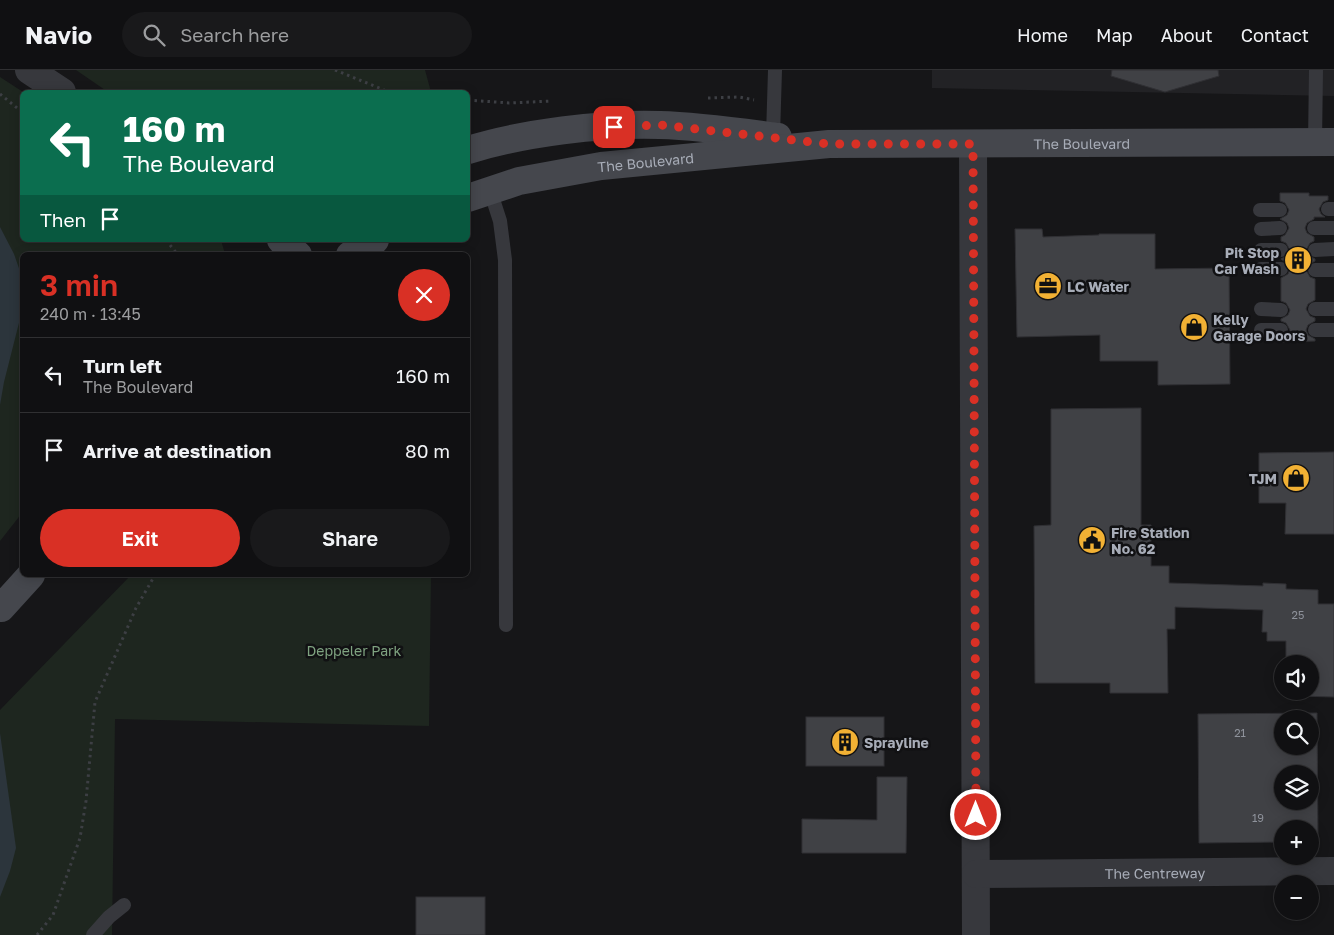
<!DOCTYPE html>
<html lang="en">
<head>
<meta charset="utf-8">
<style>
	:root { --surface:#101012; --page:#19191b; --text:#f1f3f6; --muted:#9c9d9f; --line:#303032; --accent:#d93025 }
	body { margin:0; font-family:"Golos Text",sans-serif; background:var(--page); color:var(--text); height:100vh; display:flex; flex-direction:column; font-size:19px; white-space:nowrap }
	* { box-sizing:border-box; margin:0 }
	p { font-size:16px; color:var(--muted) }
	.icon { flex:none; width:28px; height:28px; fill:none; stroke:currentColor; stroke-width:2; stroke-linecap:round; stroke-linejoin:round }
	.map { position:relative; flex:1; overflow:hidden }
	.panel { position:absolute; left:20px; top:182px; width:450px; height:325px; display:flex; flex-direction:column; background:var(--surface); border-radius:8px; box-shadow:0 2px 12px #0003,0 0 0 1px var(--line) }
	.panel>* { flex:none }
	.top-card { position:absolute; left:20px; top:20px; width:450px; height:152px; border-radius:8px; box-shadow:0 2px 12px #0003,0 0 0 1px var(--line); background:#0b6e4f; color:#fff; overflow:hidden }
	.controls { position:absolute; left:1274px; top:585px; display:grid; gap:10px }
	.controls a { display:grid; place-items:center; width:45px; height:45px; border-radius:50%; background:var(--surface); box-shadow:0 2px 12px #0003,0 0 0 1px var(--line); font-size:25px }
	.pin { position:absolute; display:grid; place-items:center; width:42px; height:42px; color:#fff; margin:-21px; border-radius:10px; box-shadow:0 2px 8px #0006 }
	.me { position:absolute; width:55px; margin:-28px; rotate:0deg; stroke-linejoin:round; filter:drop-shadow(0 0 4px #0008) }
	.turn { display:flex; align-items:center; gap:18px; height:105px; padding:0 20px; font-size:22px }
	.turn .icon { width:65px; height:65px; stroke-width:2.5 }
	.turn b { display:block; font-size:35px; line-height:42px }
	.then { display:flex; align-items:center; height:48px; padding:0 20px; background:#0003; gap:10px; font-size:19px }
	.round { display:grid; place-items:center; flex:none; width:52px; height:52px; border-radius:26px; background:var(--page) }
	.summary { display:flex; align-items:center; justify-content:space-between; height:85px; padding:0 20px }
	h1 { font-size:30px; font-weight:600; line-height:38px; color:var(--accent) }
	.cta { display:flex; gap:10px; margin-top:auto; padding:10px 20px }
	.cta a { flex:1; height:58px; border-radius:30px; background:var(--accent); color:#fff; font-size:20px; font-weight:600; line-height:58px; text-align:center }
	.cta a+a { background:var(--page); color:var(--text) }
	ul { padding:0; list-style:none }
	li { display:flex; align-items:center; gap:15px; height:75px; padding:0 20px; border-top:1px solid var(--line) }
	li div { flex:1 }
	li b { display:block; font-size:19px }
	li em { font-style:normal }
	header { display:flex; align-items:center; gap:30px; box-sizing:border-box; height:70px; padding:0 25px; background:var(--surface); border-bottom:1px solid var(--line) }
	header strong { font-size:24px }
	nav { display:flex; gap:28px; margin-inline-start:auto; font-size:18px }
	.search { width:350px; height:45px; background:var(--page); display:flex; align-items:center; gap:12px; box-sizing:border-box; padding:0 18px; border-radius:28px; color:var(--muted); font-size:19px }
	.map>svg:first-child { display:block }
	.built { fill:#222225 }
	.green { fill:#1e261f }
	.water { fill:#2c353c }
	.building { fill:#404145; stroke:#303034; fill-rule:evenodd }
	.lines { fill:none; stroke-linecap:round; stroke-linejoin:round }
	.path { stroke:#3d3f44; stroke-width:3; stroke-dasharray:2.5 4; stroke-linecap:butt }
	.service { stroke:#37383d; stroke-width:14 }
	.minor { stroke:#37383d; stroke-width:28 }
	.tertiary { stroke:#37383d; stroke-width:28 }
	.secondary { stroke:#45474d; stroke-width:28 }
	.route { stroke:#d93025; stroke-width:9; stroke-dasharray:0 16.2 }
	.labels { text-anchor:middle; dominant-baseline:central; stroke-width:5; stroke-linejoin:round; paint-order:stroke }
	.number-label { font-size:11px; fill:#8e929b }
	.street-label { font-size:14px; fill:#a8adb8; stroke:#111113 }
	.poi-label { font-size:14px; font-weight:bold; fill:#a8adb8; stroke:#111113; text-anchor:start }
	.park-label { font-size:14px; fill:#7fa381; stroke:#111113 }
</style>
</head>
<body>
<header>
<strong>Navio</strong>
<div class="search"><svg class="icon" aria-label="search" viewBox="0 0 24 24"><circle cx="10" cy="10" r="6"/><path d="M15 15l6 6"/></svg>Search here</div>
<nav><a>Home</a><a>Map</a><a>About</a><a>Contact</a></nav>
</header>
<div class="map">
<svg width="1334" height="865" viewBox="0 0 1334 865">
	<rect width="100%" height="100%" fill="#161618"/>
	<path class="built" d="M932,0H1334V26L932,18Z"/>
	<g class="green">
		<path d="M76,0H425L431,22H108Z"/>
		<path d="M0,7L23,22L22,170H221L225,184L22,185V443L0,471Z"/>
		<path d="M131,505H431L429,656L115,649L112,865H0V640Z"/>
	</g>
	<g class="water">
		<path d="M0,157L14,184L22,207V241L4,312L0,335Z"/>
		<path d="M0,663L16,778L10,801L0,827Z"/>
	</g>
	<g class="building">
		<path d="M1112,0H1218L1219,6L1165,22L1111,6Z"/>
		<path d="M1280,123H1309V126H1328V130L1323,132L1319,139L1321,144L1325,147H1314V149L1307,153L1305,158L1307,163L1314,167V171L1310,173L1306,180L1308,185L1315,189V191L1308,195L1306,200L1310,207L1315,209V230L1308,234L1306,239L1310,246L1315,248V251L1308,255L1306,260L1308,265L1315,269V271L1282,272V269L1288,265L1290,260L1286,253L1281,251V249L1288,245L1290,240L1286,233L1281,231V208L1288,204L1290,199L1288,194L1281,189L1288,185L1290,180L1286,173L1281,171V167L1285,165L1289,158L1287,153L1280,149L1287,145L1289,140L1285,133L1280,131Z"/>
		<path d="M1015,159H1042L1043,167L1099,165V164H1155V199L1229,198L1230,314L1158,315V291H1100V265L1017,267Z"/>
		<path d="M1141,338V455H1151V496H1169V513L1263,516V513L1286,514V519L1318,520V534H1334V627L1297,626V621H1310V594H1286V571H1267V562H1262L1263,540L1175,537V559H1167L1168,623H1110V613H1035L1034,456L1051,455V339Z"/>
		<path d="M1334,382V464H1285L1286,433H1259V383Z"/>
		<path d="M1317,643L1318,772H1310V759H1282V772L1199,773L1198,644ZM1282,649H1310V676H1282ZM1282,704H1310V731H1282Z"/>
		<rect x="806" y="647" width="78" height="49"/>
		<path d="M877,707H907L906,783H802V749L877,750Z"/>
		<rect x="416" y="827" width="69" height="38"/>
	</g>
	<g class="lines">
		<g class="path">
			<path d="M335,0L389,22"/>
			<path d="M0,24L22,42"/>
			<path d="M708,28L739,27L754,30"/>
			<path d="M468,30L509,33L552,31"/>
			<path d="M166,170L178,185"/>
			<path d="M37,865L53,845L80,768L86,731L95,632L136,538L155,505"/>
		</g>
		<g class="service">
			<path d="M773,66L775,0"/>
			<path d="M1315,73L1316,0"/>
			<path d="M490,120L500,151L505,190L506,555"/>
			<path d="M1328,139H1334"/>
			<path d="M1260,140H1280"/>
			<path d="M1314,158H1334"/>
			<path d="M1261,159L1280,158"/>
			<path d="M1261,180H1281"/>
			<path d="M1315,180L1334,179"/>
			<path d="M1261,199H1281"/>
			<path d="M1315,200H1334"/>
			<path d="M1261,239L1281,240"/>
			<path d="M1315,239H1334"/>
			<path d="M1261,260H1281"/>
			<path d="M1315,260H1334"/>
			<path d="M93,865L109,847L124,835"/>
		</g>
		<g class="minor">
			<path d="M973,74L976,865"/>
			<path id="s1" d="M976,804L1334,801"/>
		</g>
		<path class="tertiary" d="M29,0L62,22"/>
		<g class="secondary">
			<path d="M468,80C523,63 602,53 660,55C698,56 740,62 778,67"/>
			<path id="s2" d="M468,128L519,111L601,96L829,74L1334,72"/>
			<path d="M281,170L298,185"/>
			<path d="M350,185L375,170"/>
			<path d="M1,538L31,505"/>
		</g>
	</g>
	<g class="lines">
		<path class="route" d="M614,57L661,55L829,74H973L976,745"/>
	</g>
	<defs>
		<g id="building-disc" transform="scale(1.4375)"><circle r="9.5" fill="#f2b134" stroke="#111113"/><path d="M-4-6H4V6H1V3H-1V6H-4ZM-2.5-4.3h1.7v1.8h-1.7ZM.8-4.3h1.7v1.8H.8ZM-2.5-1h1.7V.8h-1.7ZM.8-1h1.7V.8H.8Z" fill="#111"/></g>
		<g id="office-disc" transform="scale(1.4375)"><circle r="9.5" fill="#f2b134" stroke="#111113"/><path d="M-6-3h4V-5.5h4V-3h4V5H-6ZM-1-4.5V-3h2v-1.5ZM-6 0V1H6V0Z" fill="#111"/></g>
		<g id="shop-disc" transform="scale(1.4375)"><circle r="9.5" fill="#f2b134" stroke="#111113"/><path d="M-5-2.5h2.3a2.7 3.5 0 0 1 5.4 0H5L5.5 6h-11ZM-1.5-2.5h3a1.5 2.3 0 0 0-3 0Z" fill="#111"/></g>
		<g id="civic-disc" transform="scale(1.4375)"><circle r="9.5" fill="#f2b134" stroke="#111113"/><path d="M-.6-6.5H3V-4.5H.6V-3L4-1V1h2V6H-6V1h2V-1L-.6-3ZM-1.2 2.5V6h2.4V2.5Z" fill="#111"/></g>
	</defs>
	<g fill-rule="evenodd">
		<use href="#building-disc" x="1298" y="190"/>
		<use href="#office-disc" x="1048" y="216"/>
		<use href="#shop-disc" x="1194" y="257"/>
		<use href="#shop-disc" x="1296" y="408"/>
		<use href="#civic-disc" x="1092" y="470"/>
		<use href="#building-disc" x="845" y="672"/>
	</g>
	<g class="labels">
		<g class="number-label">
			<text x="1298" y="544">25</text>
			<text x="1240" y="662">21</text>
			<text x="1258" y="747">19</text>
		</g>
		<g class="street-label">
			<text stroke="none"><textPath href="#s2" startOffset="619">The Boulevard</textPath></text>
			<text stroke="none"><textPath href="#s2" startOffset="182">The Boulevard</textPath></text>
			<text stroke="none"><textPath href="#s1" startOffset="179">The Centreway</textPath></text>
		</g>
		<g class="poi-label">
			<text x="1279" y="182" text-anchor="end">Pit Stop<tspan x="1279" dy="16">Car Wash</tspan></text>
			<text x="1067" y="216">LC Water</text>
			<text x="1213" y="249">Kelly<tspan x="1213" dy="16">Garage Doors</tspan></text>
			<text x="1277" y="408" text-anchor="end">TJM</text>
			<text x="1111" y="462">Fire Station<tspan x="1111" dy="16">No. 62</tspan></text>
			<text x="864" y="672">Sprayline</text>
		</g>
		<g class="park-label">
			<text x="354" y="580">Deppeler Park</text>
		</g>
	</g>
</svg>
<div class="controls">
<a><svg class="icon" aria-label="sound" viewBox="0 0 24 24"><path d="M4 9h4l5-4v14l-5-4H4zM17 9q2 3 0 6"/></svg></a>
<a><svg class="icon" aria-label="search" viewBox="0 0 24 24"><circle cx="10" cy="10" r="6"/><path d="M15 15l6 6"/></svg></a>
<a><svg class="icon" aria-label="layers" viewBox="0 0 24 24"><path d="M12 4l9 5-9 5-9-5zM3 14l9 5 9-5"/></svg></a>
<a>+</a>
<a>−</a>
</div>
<div class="pin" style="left:614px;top:57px;background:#d93025"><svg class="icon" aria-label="arrive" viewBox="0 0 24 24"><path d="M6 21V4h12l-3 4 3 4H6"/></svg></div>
<svg class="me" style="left:976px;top:745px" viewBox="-20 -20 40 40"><circle r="17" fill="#d93025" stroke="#fff" stroke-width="3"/><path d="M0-11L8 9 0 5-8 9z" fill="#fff"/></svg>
<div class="top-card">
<div class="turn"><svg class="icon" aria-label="left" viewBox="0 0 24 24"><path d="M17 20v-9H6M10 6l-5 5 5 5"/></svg><div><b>160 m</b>The Boulevard</div></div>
<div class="then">Then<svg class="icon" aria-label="arrive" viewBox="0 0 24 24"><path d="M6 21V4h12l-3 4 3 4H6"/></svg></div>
</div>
<section class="panel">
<div class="summary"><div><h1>3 min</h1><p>240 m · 13:45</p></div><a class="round" style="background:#d93025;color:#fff"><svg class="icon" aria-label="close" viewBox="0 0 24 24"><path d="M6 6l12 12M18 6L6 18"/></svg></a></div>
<ul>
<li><svg class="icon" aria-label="left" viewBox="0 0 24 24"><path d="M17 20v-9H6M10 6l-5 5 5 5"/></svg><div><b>Turn left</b><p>The Boulevard</p></div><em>160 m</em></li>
<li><svg class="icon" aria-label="arrive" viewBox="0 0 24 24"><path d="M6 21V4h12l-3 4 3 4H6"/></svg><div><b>Arrive at destination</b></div><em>80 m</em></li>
</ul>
<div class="cta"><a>Exit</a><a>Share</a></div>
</section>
</div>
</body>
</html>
